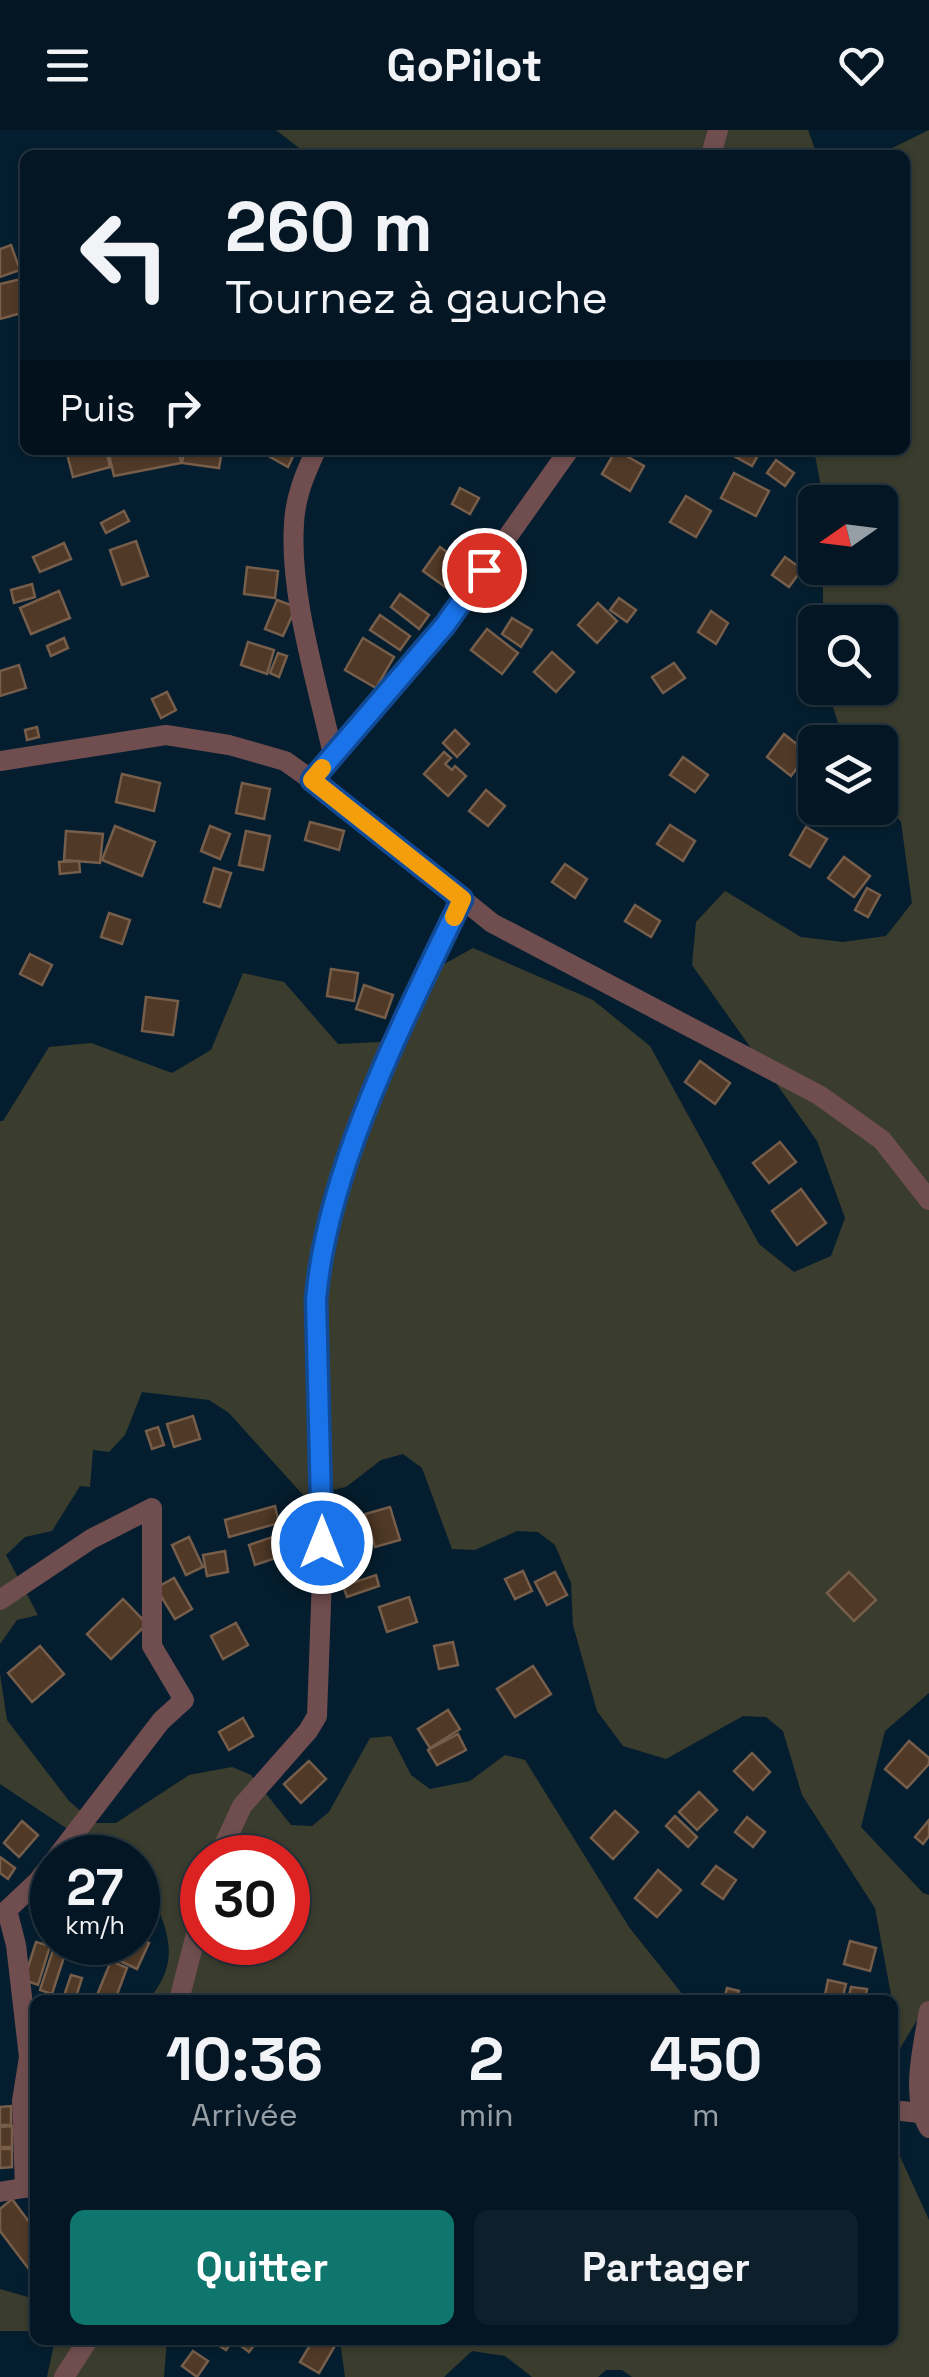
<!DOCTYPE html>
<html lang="fr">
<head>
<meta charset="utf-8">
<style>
	:root { --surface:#041623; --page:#0d1f2b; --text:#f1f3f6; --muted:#979fa6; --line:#253541; --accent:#0f766e }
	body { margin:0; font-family:"Space Grotesk",sans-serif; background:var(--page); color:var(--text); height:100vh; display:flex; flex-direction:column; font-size:38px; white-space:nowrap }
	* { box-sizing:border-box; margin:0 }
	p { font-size:32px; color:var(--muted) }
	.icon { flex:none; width:55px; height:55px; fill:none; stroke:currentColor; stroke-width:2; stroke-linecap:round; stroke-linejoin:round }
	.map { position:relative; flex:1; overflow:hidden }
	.details { position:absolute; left:30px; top:1865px; width:868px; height:350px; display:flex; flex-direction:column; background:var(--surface); border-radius:15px; box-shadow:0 2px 8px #0004,0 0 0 2px var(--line) }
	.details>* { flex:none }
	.banner { position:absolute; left:20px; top:20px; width:890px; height:305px; border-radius:15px; box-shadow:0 2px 8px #0004,0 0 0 2px var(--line); background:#041623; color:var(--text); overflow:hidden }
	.needle { width:65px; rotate:256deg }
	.fabs { position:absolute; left:798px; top:355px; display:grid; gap:20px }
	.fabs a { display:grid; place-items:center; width:100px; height:100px; border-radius:15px; background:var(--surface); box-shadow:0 2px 8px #0004,0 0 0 2px var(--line); font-size:50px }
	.speed { position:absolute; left:30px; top:1705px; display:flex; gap:20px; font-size:50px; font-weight:700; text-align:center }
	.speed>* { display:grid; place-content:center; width:130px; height:130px; border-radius:50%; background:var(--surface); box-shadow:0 2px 8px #0004,0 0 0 2px var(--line); line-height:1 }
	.speed small { font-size:25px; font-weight:400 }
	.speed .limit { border:15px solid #d22; background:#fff; color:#111 }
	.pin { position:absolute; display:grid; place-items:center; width:85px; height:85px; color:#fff; margin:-42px; border:5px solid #fff; border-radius:50%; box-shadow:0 2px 10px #0007 }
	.me { position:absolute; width:110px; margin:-55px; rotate:0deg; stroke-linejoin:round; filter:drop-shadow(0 0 8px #0008) }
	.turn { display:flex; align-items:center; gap:35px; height:210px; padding:0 40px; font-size:45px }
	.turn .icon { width:130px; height:130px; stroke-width:2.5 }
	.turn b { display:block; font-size:70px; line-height:85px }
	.then { display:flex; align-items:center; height:95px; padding:0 40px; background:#0003; gap:20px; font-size:38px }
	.eta { display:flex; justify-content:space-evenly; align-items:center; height:170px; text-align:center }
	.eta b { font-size:60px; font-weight:800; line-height:70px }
	.primary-button { display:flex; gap:20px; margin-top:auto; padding:20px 40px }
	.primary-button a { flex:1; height:115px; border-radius:15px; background:var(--accent); color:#fff; font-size:40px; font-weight:800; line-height:115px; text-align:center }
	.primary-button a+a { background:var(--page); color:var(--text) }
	header { display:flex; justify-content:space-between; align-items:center; height:130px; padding:0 40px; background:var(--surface); font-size:45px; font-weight:800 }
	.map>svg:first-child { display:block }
	.green { fill:#3a3d2d; fill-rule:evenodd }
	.building { fill:#503926; stroke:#775e4a; stroke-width:2.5 }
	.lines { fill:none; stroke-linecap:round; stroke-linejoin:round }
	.minor { stroke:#704e4f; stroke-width:20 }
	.route-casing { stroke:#114b97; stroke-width:25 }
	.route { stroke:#1a73e8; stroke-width:18 }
	.slow { stroke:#f59e0b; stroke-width:18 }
</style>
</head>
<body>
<header><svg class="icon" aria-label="menu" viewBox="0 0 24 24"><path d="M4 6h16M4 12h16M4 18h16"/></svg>GoPilot<svg class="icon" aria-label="heart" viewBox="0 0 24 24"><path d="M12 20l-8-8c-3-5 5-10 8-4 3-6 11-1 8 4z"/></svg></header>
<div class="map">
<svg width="929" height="2247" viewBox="0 0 929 2247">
	<rect width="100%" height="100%" fill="#051e2f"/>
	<g class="green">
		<path d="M276,0H808L817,25H308Z"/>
		<path d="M929,0V1563L885,1601L861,1697L923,1763L929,1765V1882L919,1887L893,1930L892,1870L875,1778L802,1665L783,1601L766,1587L743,1586L666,1629L623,1616L597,1581L573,1495L571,1453L555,1415L538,1402L517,1401L475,1420L452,1419L422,1338L403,1324L381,1330L346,1357L304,1366L229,1283L209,1270L142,1262L125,1305L109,1322L93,1320L90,1357L80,1356L52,1401L25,1407L6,1425L38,1485L17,1490L0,1514V991H3L49,917L91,913L172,943L211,920L243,843L284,852L338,914L380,912L437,838L473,818L593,870L650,916L759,1114L794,1142L831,1126L845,1088L817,1011L692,835L696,792L725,761L801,807L843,812L886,806L912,773L901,692L880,665V612H844L827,558H880V492H823V438H880V372H824L814,320H905V25H878Z"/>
		<path d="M0,1544L7,1590L69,1671L95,1693H116L189,1645L232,1637L251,1645L291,1695L312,1696L329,1682L370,1608L391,1606L411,1645L430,1659L470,1651L505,1625L525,1630L629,1797L687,1870H148C180,1834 170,1804 152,1765L138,1758V1728L100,1727L75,1704L0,1654ZM202,1728H288V1812H202Z"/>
		<path d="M893,2011L929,2090V2247H632L622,2240H606L598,2247H532L505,2226L472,2221L444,2247H345L340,2210H892Z"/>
		<path d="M0,2159L35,2169V2201H0Z"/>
		<path d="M55,2210H167L164,2247H47Z"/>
	</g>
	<g class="building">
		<path d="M11,115L20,140L0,147V119Z"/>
		<path d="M25,148V182L0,189V154Z"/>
		<path d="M66,320H106L110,337L73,347Z"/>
		<path d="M108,320H179L181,333L114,346Z"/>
		<path d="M184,320H222L219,338L182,333Z"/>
		<path d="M258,320H296L288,337Z"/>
		<path d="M616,320L644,336L630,361L602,344Z"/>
		<path d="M738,320H761L752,336L734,326Z"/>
		<path d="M776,330L794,343L785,356L767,343Z"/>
		<path d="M734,343L769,361L756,386L721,368Z"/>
		<path d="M460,358L479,368L470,384L452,374Z"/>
		<path d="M686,366L711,381L696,407L670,392Z"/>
		<path d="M124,381L129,391L106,403L101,393Z"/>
		<path d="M136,411L148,446L122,455L110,420Z"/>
		<path d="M64,413L71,429L40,442L33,427Z"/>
		<path d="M440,417L465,435L448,459L423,441Z"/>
		<path d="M785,427L802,439L789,457L772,445Z"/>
		<path d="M247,437L278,441L275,468L244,464Z"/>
		<path d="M32,454L35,467L14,473L11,460Z"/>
		<path d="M59,461L70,488L31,504L20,478Z"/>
		<path d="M400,464L429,485L419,499L391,477Z"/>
		<path d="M619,468L636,480L627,492L610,480Z"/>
		<path d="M277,470L296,477L283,506L265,499Z"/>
		<path d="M598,473L617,491L597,513L578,495Z"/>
		<path d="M711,481L728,493L716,514L698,502Z"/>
		<path d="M380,485L410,506L400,520L370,500Z"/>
		<path d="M512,488L532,500L521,517L502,504Z"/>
		<path d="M487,499L518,523L502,544L471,520Z"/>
		<path d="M64,508L68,518L51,526L47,516Z"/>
		<path d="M363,508L394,527L376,558L345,540Z"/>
		<path d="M248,512L274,520L267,544L241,535Z"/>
		<path d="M552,522L574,542L556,562L534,542Z"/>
		<path d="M278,523L287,526L279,547L270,543Z"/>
		<path d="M674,533L685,548L663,563L652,547Z"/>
		<path d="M19,535L26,558L0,566V541Z"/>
		<path d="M167,562L176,580L161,588L152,569Z"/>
		<path d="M37,597L39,607L27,610L25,600Z"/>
		<path d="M455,600L469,614L457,627L443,613Z"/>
		<path d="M784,604L808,623L791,646L767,627Z"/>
		<path d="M444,622L451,628L445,634L452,640L455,636L466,646L448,666L424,644Z"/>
		<path d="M683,627L708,645L695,662L670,645Z"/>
		<path d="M122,644L160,653L154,681L116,672Z"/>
		<path d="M242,653L270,659L264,689L236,683Z"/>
		<path d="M486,660L505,676L488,696L469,681Z"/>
		<path d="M310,692L344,701L339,720L305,710Z"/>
		<path d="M670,695L695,711L683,731L657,714Z"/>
		<path d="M115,696L155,712L142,746L102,730Z"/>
		<path d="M210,696L230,704L220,729L201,721Z"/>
		<path d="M806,697L827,709L810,737L790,725Z"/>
		<path d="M66,701L103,704L100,733L64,730Z"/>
		<path d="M246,701L270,706L263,740L239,735Z"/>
		<path d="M844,727L870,746L854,767L828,748Z"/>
		<path d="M79,731L80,742L60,744L59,732Z"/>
		<path d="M565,734L587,749L575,768L552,752Z"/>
		<path d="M214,738L231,743L220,777L204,772Z"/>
		<path d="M867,758L880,765L868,787L855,780Z"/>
		<path d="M635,775L660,791L651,807L625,791Z"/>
		<path d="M109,783L130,790L122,814L101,807Z"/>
		<path d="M30,824L52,835L42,855L20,844Z"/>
		<path d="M331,839L358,843L354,871L327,866Z"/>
		<path d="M364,855L393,865L385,888L356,879Z"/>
		<path d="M146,867L178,871L173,905L142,901Z"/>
		<path d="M700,931L730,953L715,974L685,952Z"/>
		<path d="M780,1012L796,1032L769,1053L753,1033Z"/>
		<path d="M801,1059L826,1093L797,1115L772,1081Z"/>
		<path d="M193,1286L200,1309L174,1317L167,1294Z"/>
		<path d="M158,1297L164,1315L152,1319L146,1301Z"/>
		<path d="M275,1376L279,1393L229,1407L225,1390Z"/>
		<path d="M390,1377L400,1410L375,1417L365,1384Z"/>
		<path d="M278,1405L285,1425L255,1435L249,1415Z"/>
		<path d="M189,1407L203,1437L186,1445L172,1415Z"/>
		<path d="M225,1421L228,1442L207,1446L203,1425Z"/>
		<path d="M523,1441L532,1461L515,1469L505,1449Z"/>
		<path d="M555,1442L567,1465L547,1475L535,1452Z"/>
		<path d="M849,1442L876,1470L854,1491L827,1463Z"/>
		<path d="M376,1445L379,1456L347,1467L343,1456Z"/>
		<path d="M174,1448L192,1479L175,1489L156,1458Z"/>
		<path d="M409,1467L417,1492L387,1502L379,1477Z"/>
		<path d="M123,1469L147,1494L111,1529L87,1504Z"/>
		<path d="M236,1493L248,1515L223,1529L211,1506Z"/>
		<path d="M453,1512L458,1535L439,1539L434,1516Z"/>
		<path d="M40,1516L64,1544L32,1572L8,1543Z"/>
		<path d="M533,1536L551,1564L515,1587L497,1559Z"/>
		<path d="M448,1580L460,1599L430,1618L418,1599Z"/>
		<path d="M243,1588L253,1606L229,1620L219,1602Z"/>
		<path d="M458,1604L466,1620L437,1635L428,1620Z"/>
		<path d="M909,1611L929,1628V1634L907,1658L885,1639Z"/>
		<path d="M752,1623L770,1642L753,1660L734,1641Z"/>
		<path d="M309,1631L326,1649L301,1673L284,1654Z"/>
		<path d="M699,1662L717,1680L697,1700L679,1682Z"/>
		<path d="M615,1681L638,1702L613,1729L591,1708Z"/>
		<path d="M675,1686L697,1707L688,1717L666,1696Z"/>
		<path d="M747,1687L765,1702L753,1717L735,1702Z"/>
		<path d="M929,1690V1706L923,1714L915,1707Z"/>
		<path d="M22,1691L38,1705L19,1727L4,1713Z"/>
		<path d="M0,1727L15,1738L8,1749L0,1743Z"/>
		<path d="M716,1736L736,1750L723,1769L702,1754Z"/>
		<path d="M658,1740L681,1760L657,1787L635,1768Z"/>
		<path d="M138,1778L151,1782L148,1792L138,1788Z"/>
		<path d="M52,1783V1804L43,1797Z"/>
		<path d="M138,1808L149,1813L137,1839L105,1824L110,1812H138Z"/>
		<path d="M850,1811L876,1818L870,1841L844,1834Z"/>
		<path d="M36,1812L50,1816L38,1855L24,1850Z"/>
		<path d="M54,1817L66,1821L52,1864L40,1860Z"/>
		<path d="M111,1831L127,1838L115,1870H95Z"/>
		<path d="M71,1845L82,1848L75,1870H66L63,1869Z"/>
		<path d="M828,1850L846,1854L842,1870H824Z"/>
		<path d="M851,1857L867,1859L865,1870H848Z"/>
		<path d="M727,1858L739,1861L736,1870H724Z"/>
		<path d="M11,1976V1995H0V1977Z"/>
		<path d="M12,1996V2017H0V1997Z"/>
		<path d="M0,2019H12V2037L0,2038Z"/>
		<path d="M12,2069L35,2100V2147L0,2101V2079Z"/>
		<path d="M210,2210H233L226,2220Z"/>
		<path d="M245,2210H258L249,2222L241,2216Z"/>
		<path d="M313,2210H329L336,2214L319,2243L300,2232Z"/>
		<path d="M193,2221L208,2231L197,2247L182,2236Z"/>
	</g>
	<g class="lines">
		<g class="minor">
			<path d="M711,25L718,0"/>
			<path d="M316,320C305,344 295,367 294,394C289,465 318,555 333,625"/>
			<path d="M0,631L166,605L229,615L285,631L336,667L492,793L819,965L882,1010L929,1070"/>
			<path d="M312,650L445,495L569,320"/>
			<path d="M0,1470L91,1409L152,1378V1516L184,1570L161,1591L56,1728"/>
			<path d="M218,1728L242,1676L308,1601L317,1586L322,1447L317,1169C327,1036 405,889 462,769"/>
			<path d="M179,1870L202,1781"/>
			<path d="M929,1881C923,1917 910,1966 929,1998"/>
			<path d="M892,1980L920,1983"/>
			<path d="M25,2058L22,1971L29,1927L16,1815L7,1780L38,1751L52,1733"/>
			<path d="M0,2062L35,2056"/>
			<path d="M64,2247L88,2210"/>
		</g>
	</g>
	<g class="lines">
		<g class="route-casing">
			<path id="route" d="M322,1413L316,1170C327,1037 405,888 462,769L312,650L445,495L484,440"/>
		</g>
		<use href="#route" class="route"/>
		<path class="slow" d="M322,638L312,650L462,769L454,787"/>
	</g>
</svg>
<div class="fabs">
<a><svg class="needle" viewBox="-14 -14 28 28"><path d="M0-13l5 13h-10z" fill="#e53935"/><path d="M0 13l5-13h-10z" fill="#979fa6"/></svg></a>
<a><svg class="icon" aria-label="search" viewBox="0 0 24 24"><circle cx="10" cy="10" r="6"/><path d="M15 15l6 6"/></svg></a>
<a><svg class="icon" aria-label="layers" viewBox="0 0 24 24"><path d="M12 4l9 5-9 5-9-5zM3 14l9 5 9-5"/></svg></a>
</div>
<div class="speed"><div>27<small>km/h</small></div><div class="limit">30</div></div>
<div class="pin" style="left:484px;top:440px;background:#d93025"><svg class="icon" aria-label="arrive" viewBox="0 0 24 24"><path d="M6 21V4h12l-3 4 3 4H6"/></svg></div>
<svg class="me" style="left:322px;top:1413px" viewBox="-20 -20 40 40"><circle r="17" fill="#1a73e8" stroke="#fff" stroke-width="3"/><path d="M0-11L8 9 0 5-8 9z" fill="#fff"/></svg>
<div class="banner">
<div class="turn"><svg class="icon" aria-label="left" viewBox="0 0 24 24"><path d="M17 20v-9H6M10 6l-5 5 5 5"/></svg><div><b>260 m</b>Tournez à gauche</div></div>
<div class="then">Puis<svg class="icon" aria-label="right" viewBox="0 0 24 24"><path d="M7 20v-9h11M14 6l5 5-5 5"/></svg></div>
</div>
<section class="details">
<div class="eta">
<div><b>10:36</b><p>Arrivée</p></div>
<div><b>2</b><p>min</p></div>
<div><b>450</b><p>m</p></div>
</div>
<div class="primary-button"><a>Quitter</a><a>Partager</a></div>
</section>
</div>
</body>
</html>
